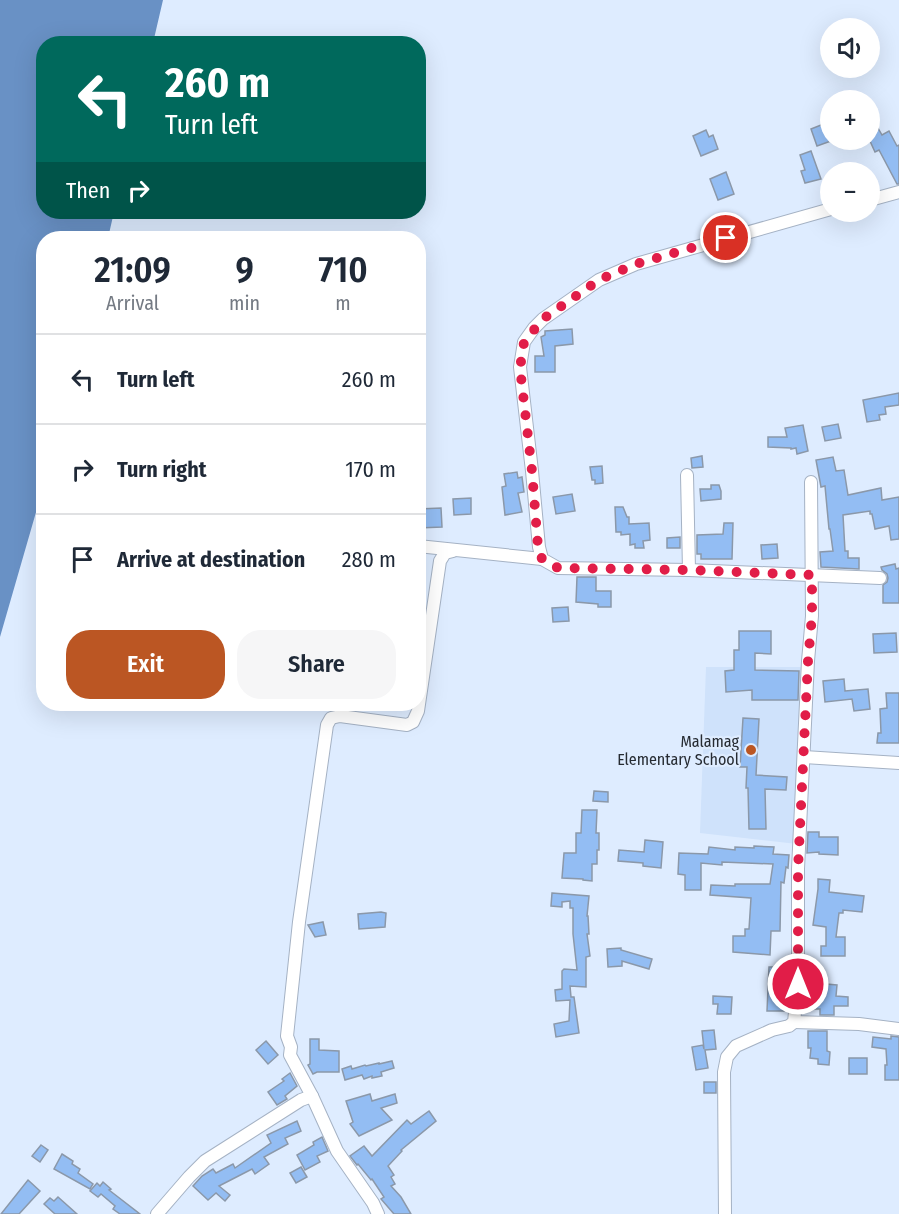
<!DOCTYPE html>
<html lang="en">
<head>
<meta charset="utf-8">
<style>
	:root { --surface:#fff; --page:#f6f6f7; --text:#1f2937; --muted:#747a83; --line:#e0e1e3; --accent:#bb5623 }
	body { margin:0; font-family:"Fira Sans Condensed",sans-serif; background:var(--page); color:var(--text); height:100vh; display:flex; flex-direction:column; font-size:22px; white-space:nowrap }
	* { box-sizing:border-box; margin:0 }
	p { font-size:20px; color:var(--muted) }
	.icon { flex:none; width:33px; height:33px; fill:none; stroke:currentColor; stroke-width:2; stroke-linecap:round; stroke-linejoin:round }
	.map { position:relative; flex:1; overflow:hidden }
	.drawer { position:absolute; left:36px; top:231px; width:390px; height:480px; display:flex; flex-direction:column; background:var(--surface); border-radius:24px; box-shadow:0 6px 24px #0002 }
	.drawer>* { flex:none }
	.guide { position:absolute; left:36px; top:36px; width:390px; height:183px; border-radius:24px; box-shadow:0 6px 24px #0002; background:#00695c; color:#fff; overflow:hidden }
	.controls { position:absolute; left:820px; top:18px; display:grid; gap:12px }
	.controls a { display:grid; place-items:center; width:60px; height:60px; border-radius:50%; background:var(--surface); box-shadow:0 6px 24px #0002; font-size:30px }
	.pin { position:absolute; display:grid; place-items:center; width:51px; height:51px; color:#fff; margin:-26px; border:3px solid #fff; border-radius:50%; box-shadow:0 2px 6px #0007 }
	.me { position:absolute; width:66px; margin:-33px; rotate:0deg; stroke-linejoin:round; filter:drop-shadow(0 0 4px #0008) }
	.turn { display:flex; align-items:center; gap:21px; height:126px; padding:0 30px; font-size:27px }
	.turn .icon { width:78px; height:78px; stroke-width:2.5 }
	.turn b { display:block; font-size:42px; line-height:51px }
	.then { display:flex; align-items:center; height:57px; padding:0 30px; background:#0003; gap:12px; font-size:22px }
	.eta { display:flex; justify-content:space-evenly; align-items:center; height:102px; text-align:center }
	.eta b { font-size:36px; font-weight:600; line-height:42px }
	.primary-button { display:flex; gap:12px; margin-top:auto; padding:12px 30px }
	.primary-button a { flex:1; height:69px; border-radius:24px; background:var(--accent); color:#fff; font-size:24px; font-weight:600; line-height:69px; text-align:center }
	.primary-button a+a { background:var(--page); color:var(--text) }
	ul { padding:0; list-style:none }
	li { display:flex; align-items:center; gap:18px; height:90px; padding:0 30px; border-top:2px solid var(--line) }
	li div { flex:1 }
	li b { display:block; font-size:22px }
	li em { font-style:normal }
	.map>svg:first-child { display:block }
	.built { fill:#cfe2fb }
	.water { fill:#6991c5 }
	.building { fill:#93bdf3; stroke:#8b98a9; stroke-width:1.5 }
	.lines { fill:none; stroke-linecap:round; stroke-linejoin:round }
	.minor-casing { stroke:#a5b2c4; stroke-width:14 }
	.minor { stroke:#fff; stroke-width:12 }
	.route { stroke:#e11d48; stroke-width:10; stroke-dasharray:0 18 }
	.poi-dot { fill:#bb5623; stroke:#deecff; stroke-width:2 }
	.labels { text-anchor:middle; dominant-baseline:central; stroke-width:4.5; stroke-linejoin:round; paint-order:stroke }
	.poi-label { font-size:16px; fill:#262b32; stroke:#deecff; text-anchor:end }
</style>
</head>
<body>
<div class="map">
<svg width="899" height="1214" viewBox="0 0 899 1214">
	<rect width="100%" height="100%" fill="#deecff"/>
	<path class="built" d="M706,667H802L797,844L700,833Z"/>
	<path class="water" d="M0,0H163L153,43L44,44V212H114L108,238H44L43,488L0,637Z"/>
	<g class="building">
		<path d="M831,121V141L817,146L811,129Z"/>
		<path d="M878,128L882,135L889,131L897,146L899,145V184H897L879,150L875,152L870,141V132Z"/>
		<path d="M706,130L709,137L713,135L718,149L701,156L693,136Z"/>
		<path d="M811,151L821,179L805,183L801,171L805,170L800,155Z"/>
		<path d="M726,172L734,194L718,200L710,179Z"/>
		<path d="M572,329L573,344L555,346V372H535V356H544L541,337L545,335V331Z"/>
		<path d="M899,393V405L885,407L886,414L879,415L880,420L867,422L863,400Z"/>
		<path d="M838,424L841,438L825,441L822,427Z"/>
		<path d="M803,425L808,451L797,454L796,448L791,449V448L768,447V437H787L785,428Z"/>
		<path d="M702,456L703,467L692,468L691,458Z"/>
		<path d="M833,457L836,471L844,470L848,495L881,488L882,500L899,497V539L891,540L889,526L875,529L872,514H870V511L843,515L845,551H848V558H859V569L821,567L820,552L833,551L830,529H829L825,486L821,487L816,460Z"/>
		<path d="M602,466L603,483L595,484V480H592L590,467Z"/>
		<path d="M517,472L518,478L522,477L524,492L518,493L522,512L505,515L502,487L506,486L504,474Z"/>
		<path d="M711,485H719L721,491V499L701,501L700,489H711Z"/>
		<path d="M572,494L575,511L556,514L553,497Z"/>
		<path d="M471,498V514L454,515L453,499Z"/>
		<path d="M615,507H623L627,517H629V524L649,523L650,540L643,541L644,548H635V544L630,545V534L621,535V532H616Z"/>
		<path d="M441,508L442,527L418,528V509Z"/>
		<path d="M724,523H733L732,559H701V554H697V535L723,534Z"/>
		<path d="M680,537V548H667V538Z"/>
		<path d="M777,544L778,558L762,559L761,545Z"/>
		<path d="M895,564L896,569L899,568V603H883V585L887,582L888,578L887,574L882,570L881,567Z"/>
		<path d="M577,577H596V591H611V607H598V604L576,602Z"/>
		<path d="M568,607L569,621L553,622L552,608Z"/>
		<path d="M739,631H771V654L755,653V670L799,671L798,700H752V690L726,692L725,671L734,670V650H739Z"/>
		<path d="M896,633L897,652L874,653L873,634Z"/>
		<path d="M844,679L845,691L868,689L870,709L854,711L852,699L825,702L823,681Z"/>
		<path d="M886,693H899V743H877L878,733H881L880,709L887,708Z"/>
		<path d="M743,718L759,719L756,775L787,777L786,790L765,789L766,829H749L748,788H746L747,767H740Z"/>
		<path d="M594,791L608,792V802L593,801Z"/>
		<path d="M582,810H597L596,833H599V850H597V864H592V881L583,880V879L562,878L564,853H576V833H581Z"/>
		<path d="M808,832H819V837H838V855L819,854V852L807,853Z"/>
		<path d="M645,840L663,842L661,868L643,866V863L618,861L619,850L644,852Z"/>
		<path d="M754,846L774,847L773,854L789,855L788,868L786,867L784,883L781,882L780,931H771L770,955L733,952V936H745V929H749L751,898L710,895L711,885L735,886V884H770L773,864L722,862V865L701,863V890H685V875L678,874L679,853L708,854L709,847L735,850V847L754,848Z"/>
		<path d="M818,879L830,880L829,892L864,896L862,912L843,910V913H839L836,937H845V956H821V946H826V927L813,925L818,889Z"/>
		<path d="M552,893L589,896L587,916H588L589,934H587L590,956L586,957V987L570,986L571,997H574L579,1033L556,1037L554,1024L569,1021L570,1000L556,1001L555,990L562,989V971L564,969L577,970L573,934V908H570V901L562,902V907L551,906Z"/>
		<path d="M381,912L386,913L385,927L359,929L358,914Z"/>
		<path d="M323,922L326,935L315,937L308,925Z"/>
		<path d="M621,948V950L652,959L649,969L622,961V966L608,967L607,949Z"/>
		<path d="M769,967H787V973H790V985H784V1011H767Z"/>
		<path d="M826,984L837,985L836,996L848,997V1006H834V1015H820V1009H808V1000H821L822,988H826Z"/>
		<path d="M713,996L732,997L731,1014H717L718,1004H713Z"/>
		<path d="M714,1030L716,1049L705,1050L708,1068L696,1070L692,1047L703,1045L704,1049L702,1031Z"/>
		<path d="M808,1031H827V1051L830,1052L829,1065L818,1064V1059L810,1058L811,1048H808Z"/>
		<path d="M891,1036L899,1037V1080H885V1065H887L886,1049L872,1047L873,1037L891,1039Z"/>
		<path d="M310,1039H319V1050L339,1051V1072H317L313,1074L308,1065L310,1064Z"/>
		<path d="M266,1041L278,1055L268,1064L256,1050Z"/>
		<rect x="849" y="1058" width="18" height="16"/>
		<path d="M392,1061L394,1068L381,1072L382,1076L372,1078V1076L364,1079L362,1075L345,1080L342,1069L351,1066L352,1069L365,1065L366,1066L379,1063V1064Z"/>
		<path d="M290,1073L297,1086L285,1096L287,1099L277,1105L268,1092L284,1081L282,1079Z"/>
		<rect x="704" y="1082" width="12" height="11"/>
		<path d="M370,1094L372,1101L395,1094L397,1103L381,1108L392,1120L359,1136L350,1124L353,1122L346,1101Z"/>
		<path d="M429,1111L436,1121L401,1150L402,1151L388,1166L394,1175L391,1177L395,1184L391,1186L401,1197L411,1214H394L381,1199L384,1197L372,1179L371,1180L358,1164L357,1165L350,1156L364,1146L372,1156L407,1120L411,1124Z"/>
		<path d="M297,1121L301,1131L285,1138L288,1144L264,1157L269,1164L255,1174L252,1169L219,1186L230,1195L225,1201L216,1193L208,1200L193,1186L202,1176L213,1169L216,1173L233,1164L235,1168L271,1143L267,1135Z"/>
		<path d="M322,1137L328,1151L317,1156L320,1162L305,1170L297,1155L314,1145L313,1142Z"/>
		<path d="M41,1145L48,1150L40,1162L32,1156Z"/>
		<path d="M62,1154L73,1161L72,1164L80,1169L78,1173L93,1184L90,1189L54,1169Z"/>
		<path d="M301,1167L307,1177L296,1183L290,1173Z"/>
		<path d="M28,1180L40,1191L19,1214H1Z"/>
		<path d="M103,1182L111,1189L109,1190L140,1214H120L113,1209L115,1206L101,1194L98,1197L90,1191L97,1183L100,1186Z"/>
		<path d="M58,1197L77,1214H55L44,1204L50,1198L54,1201Z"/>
	</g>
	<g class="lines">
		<g class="minor-casing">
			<g id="minor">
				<path d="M870,200L899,192"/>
				<path d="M831,209L636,264L599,280L543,319L534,328L524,342L520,367L532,471L539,547L542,559L558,568L689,570L880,578"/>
				<path d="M687,475L689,570"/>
				<path d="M418,546L542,559"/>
				<path d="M804,757L899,763"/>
				<path d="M794,1022L859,1024L899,1029"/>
				<path d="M312,1096L290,1055L291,1047L287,1036L299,922L327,725L331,718L340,716L407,725L413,722L418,711L440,561L445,553L453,551"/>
				<path d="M157,1214L189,1177L205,1161L301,1100L312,1096L337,1151L373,1203L378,1214"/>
				<path d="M725,1214L724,1072L727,1057L736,1046L772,1030L789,1026L794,1022L798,984V869L808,661L812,616L811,482"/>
			</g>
		</g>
		<use href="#minor" class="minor"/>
	</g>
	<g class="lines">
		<path class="route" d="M726,238L636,264L599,280L543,319L524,342L520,368L532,471L538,547L542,559L558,568L689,570L812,575V616L808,661L798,869V984"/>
	</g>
	<circle class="poi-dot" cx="751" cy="750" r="6"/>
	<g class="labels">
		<g class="poi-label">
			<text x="739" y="741">Malamag<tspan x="739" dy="18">Elementary School</tspan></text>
		</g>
	</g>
</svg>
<div class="controls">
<a><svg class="icon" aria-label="sound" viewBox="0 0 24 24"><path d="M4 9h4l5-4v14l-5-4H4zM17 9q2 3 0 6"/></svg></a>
<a>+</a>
<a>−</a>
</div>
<div class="pin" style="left:726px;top:238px;background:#d93025"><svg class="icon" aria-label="arrive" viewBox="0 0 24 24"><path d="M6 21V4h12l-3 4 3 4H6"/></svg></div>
<svg class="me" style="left:798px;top:984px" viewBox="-20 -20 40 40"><circle r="17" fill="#e11d48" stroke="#fff" stroke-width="3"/><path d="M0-11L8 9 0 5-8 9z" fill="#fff"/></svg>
<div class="guide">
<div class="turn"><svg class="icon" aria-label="left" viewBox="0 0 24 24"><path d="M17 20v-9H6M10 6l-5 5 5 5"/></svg><div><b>260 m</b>Turn left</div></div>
<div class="then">Then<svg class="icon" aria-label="right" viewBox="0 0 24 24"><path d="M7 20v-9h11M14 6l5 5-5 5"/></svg></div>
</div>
<section class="drawer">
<div class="eta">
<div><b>21:09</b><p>Arrival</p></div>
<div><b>9</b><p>min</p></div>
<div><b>710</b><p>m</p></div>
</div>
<ul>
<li><svg class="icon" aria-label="left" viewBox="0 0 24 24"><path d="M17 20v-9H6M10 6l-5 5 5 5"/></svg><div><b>Turn left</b></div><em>260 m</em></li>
<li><svg class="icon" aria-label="right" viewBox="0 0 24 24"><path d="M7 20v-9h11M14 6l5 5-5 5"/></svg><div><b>Turn right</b></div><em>170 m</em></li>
<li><svg class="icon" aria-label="arrive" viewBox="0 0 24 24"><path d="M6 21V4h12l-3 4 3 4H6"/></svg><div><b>Arrive at destination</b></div><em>280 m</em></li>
</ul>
<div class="primary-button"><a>Exit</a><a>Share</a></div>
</section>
</div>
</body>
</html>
